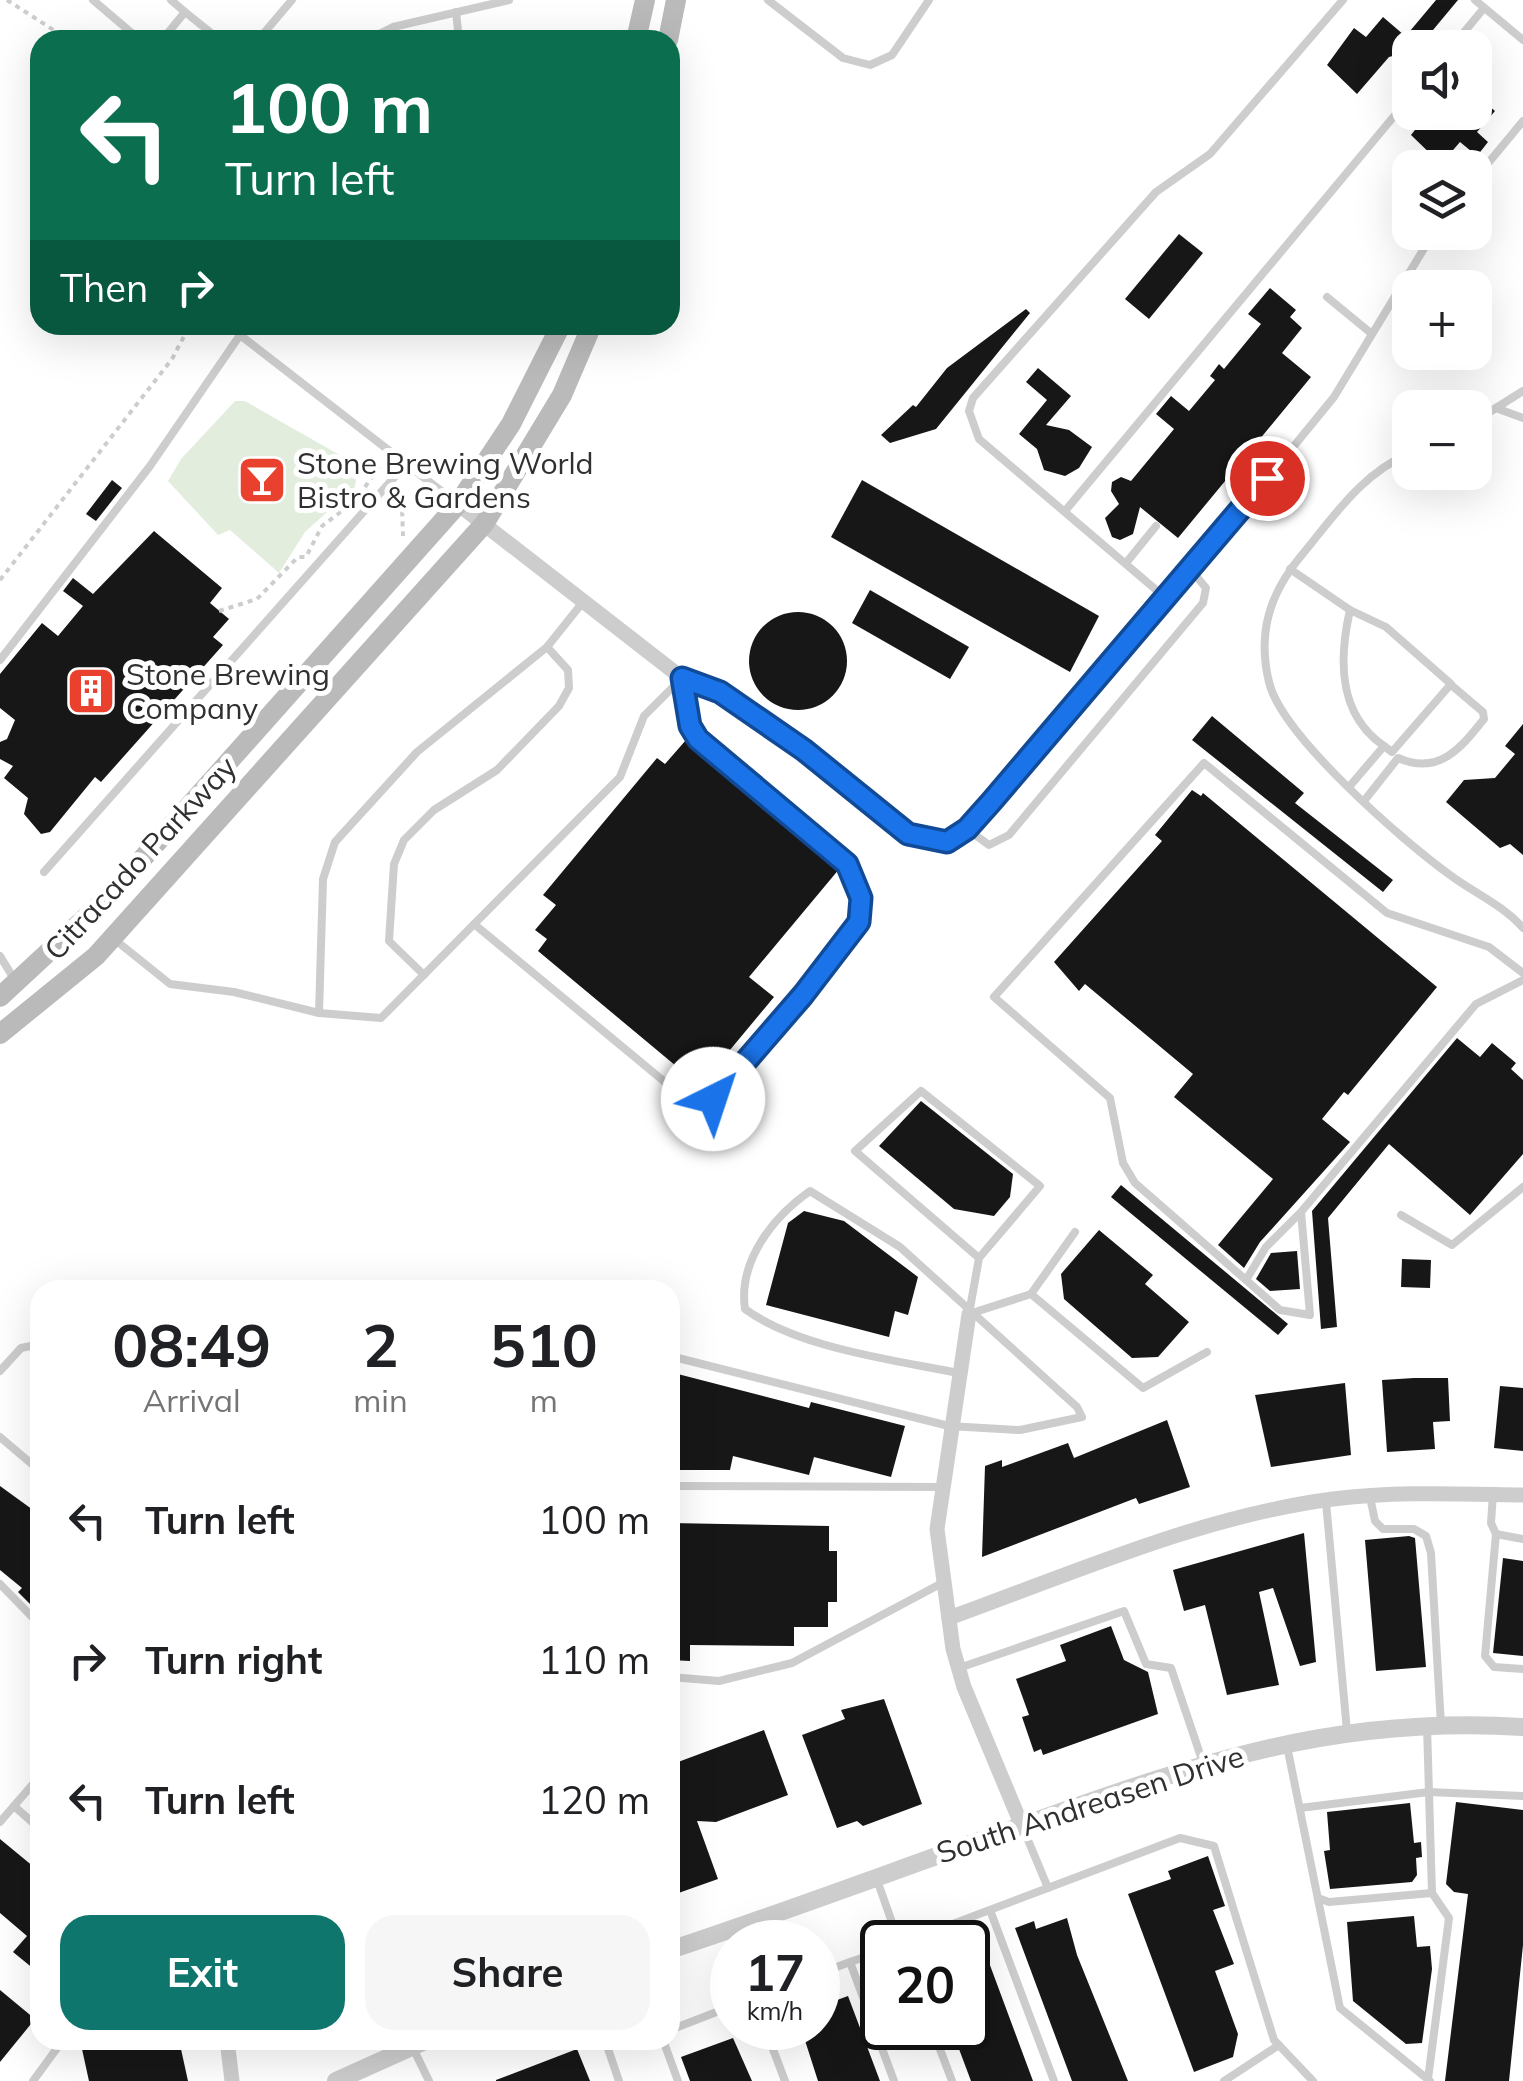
<!DOCTYPE html>
<html lang="en">
<head>
<meta charset="utf-8">
<style>
	:root { --surface:#fff; --page:#f6f6f6; --text:#202124; --muted:#757577; --accent:#0f766e }
	body { margin:0; font-family:Mulish,sans-serif; background:var(--page); color:var(--text); height:100vh; display:flex; flex-direction:column; font-size:38px; white-space:nowrap }
	* { box-sizing:border-box; margin:0 }
	p { font-size:32px; color:var(--muted) }
	.icon { flex:none; width:55px; height:55px; fill:none; stroke:currentColor; stroke-width:2; stroke-linecap:round; stroke-linejoin:round }
	.map { position:relative; flex:1; overflow:hidden }
	.side { position:absolute; left:30px; top:1280px; width:650px; height:770px; display:flex; flex-direction:column; background:var(--surface); border-radius:30px; box-shadow:0 10px 40px #0002 }
	.side>* { flex:none }
	.guide { position:absolute; left:30px; top:30px; width:650px; height:305px; border-radius:30px; box-shadow:0 10px 40px #0002; background:#0b6e4f; color:#fff; overflow:hidden }
	.tools { position:absolute; left:1392px; top:30px; display:grid; gap:20px }
	.tools a { display:grid; place-items:center; width:100px; height:100px; border-radius:20px; background:var(--surface); box-shadow:0 10px 40px #0002; font-size:50px }
	.speed { position:absolute; left:710px; top:1920px; display:flex; gap:20px; font-size:50px; font-weight:700; text-align:center }
	.speed>* { display:grid; place-content:center; width:130px; height:130px; border-radius:50%; background:var(--surface); box-shadow:0 10px 40px #0002; line-height:1 }
	.speed small { font-size:25px; font-weight:400 }
	.speed .limit { border:5px solid #111; border-radius:15px; background:#fff; color:#111 }
	.pin { position:absolute; display:grid; place-items:center; width:85px; height:85px; color:#fff; margin:-42px; border:5px solid #fff; border-radius:50%; box-shadow:0 2px 10px #0007 }
	.me { position:absolute; width:110px; margin:-55px; rotate:41deg; stroke-linejoin:round; filter:drop-shadow(0 0 8px #0008) }
	.turn { display:flex; align-items:center; gap:35px; height:210px; padding:0 30px; font-size:45px }
	.turn .icon { width:130px; height:130px; stroke-width:2.5 }
	.turn b { display:block; font-size:70px; line-height:85px }
	.then { display:flex; align-items:center; height:95px; padding:0 30px; background:#0003; gap:20px; font-size:38px }
	.eta { display:flex; justify-content:space-evenly; align-items:center; height:170px; text-align:center }
	.eta b { font-size:60px; font-weight:700; line-height:70px }
	.cta { display:flex; gap:20px; margin-top:auto; padding:20px 30px }
	.cta a { flex:1; height:115px; border-radius:30px; background:var(--accent); color:#fff; font-size:40px; font-weight:700; line-height:115px; text-align:center }
	.cta a+a { background:var(--page); color:var(--text) }
	ul { padding:0; list-style:none }
	li { display:flex; align-items:center; gap:30px; height:140px; padding:0 30px }
	li div { flex:1 }
	li b { display:block; font-size:38px }
	li em { font-style:normal }
	.map>svg:first-child { display:block }
	.green { fill:#e3edde }
	.building { fill:#171717 }
	.lines { fill:none; stroke-linecap:round; stroke-linejoin:round }
	.path { stroke:#cdcdcd; stroke-width:4; stroke-dasharray:5 5; stroke-linecap:butt }
	.service { stroke:#cdcdcd; stroke-width:8 }
	.minor { stroke:#cdcdcd; stroke-width:15 }
	.tertiary { stroke:#cdcdcd; stroke-width:18 }
	.secondary { stroke:#bababa; stroke-width:20 }
	.route-casing { stroke:#114b97; stroke-width:25 }
	.route { stroke:#1a73e8; stroke-width:18 }
	.labels { text-anchor:middle; dominant-baseline:central; stroke-width:10; stroke-linejoin:round; paint-order:stroke }
	.poi-label { font-size:30px; fill:#303030; stroke:#fff; text-anchor:start }
	.street-label { font-size:30px; fill:#303030; stroke:#fff }
</style>
</head>
<body>
<div class="map">
<svg width="1523" height="2081" viewBox="0 0 1523 2081">
	<rect width="100%" height="100%" fill="#fff"/>
	<path class="green" d="M235,401H245L345,458L357,473L355,487L305,532L279,573L230,530L218,535L168,481L181,459Z"/>
	<g class="building">
		<path d="M1436,0H1458L1423,42L1410,31Z"/>
		<path d="M1383,17L1411,41L1400,54L1389,57L1357,94L1327,65L1354,28L1366,37Z"/>
		<path d="M1475,94L1495,111L1477,132L1488,142L1477,156L1460,142L1441,164L1411,135L1422,121L1412,112H1475Z"/>
		<path d="M1179,234L1203,253L1149,319L1125,299Z"/>
		<path d="M1270,288L1296,310L1290,317L1302,328L1282,353L1311,377L1178,538L1140,507L1133,534L1120,540L1112,537L1105,518L1119,504L1111,491L1112,482L1121,477L1131,481L1174,429L1156,414L1171,396L1189,411L1215,380L1210,376L1219,364L1224,369L1261,324L1248,314Z"/>
		<path d="M1026,309L1030,313L936,429L890,443L881,435L913,405L916,407L947,368Z"/>
		<path d="M1038,368L1071,396L1046,425L1069,430L1092,447L1079,468L1065,476L1044,470L1037,449L1019,434L1047,400L1026,382Z"/>
		<path d="M112,480L122,488L96,521L86,514Z"/>
		<path d="M862,480L1099,616L1070,672L831,537Z"/>
		<path d="M154,531L222,588L210,603L229,619L213,637L223,645L101,782L95,777L50,832L41,834L24,814L28,798L4,778L13,766L0,759V742L7,739L15,720L0,708V674L42,623L58,636L83,606L63,591L73,578L93,594Z"/>
		<path d="M870,590L969,647L950,679L852,623Z"/>
		<circle cx="798" cy="661" r="49"/>
		<path d="M1212,716L1304,793L1295,803L1393,880L1383,892L1192,740Z"/>
		<path d="M1523,724V855L1510,844L1500,848L1446,802L1464,780L1495,778L1515,754L1505,746Z"/>
		<path d="M686,740L840,868L749,977L774,997L700,1086L538,951L547,939L535,930L556,905L543,895L657,758L665,764Z"/>
		<path d="M1192,790L1201,796L1203,793L1437,987L1348,1095L1344,1092L1322,1119L1350,1142L1260,1242L1244,1268L1218,1245L1273,1179L1174,1097L1193,1074L1085,984L1079,991L1054,962L1162,841L1155,835Z"/>
		<path d="M1457,1038L1480,1057L1492,1043L1516,1063L1511,1069L1523,1080V1154L1470,1215L1389,1144L1328,1218L1337,1327L1321,1329L1312,1211Z"/>
		<path d="M921,1101L1013,1174L1010,1197L994,1216L954,1209L879,1146Z"/>
		<path d="M1121,1185L1288,1324L1278,1335L1111,1197Z"/>
		<path d="M804,1211L844,1221L918,1277L908,1315L895,1311L889,1337L766,1305L788,1223Z"/>
		<path d="M1099,1230L1153,1275L1145,1284L1189,1322L1158,1357L1132,1358L1064,1299L1061,1274Z"/>
		<path d="M1297,1251L1300,1289L1270,1291L1256,1279L1271,1253Z"/>
		<path d="M1402,1259L1431,1260L1430,1288L1401,1287Z"/>
		<path d="M670,1372L809,1408L811,1402L905,1426L891,1477L814,1457L809,1475L733,1456L730,1470H670Z"/>
		<path d="M1414,1378H1448L1450,1421L1433,1422L1435,1449L1387,1452L1382,1380Z"/>
		<path d="M1345,1383L1351,1455L1271,1467L1255,1395Z"/>
		<path d="M1500,1386L1523,1388V1451L1494,1448Z"/>
		<path d="M1167,1420L1190,1487L1139,1504L1136,1498L982,1557L985,1466L1002,1460V1467L1068,1443L1074,1458Z"/>
		<path d="M0,1486L40,1515V1607L36,1610L18,1592L22,1588L0,1570Z"/>
		<path d="M670,1523L829,1526V1551H837V1602H828V1627H794V1646L690,1645V1661L670,1660Z"/>
		<path d="M1304,1533L1316,1662L1300,1666L1273,1588L1259,1592L1279,1685L1227,1695L1205,1605L1184,1611L1173,1570Z"/>
		<path d="M1409,1536L1415,1538L1426,1667L1376,1671L1365,1540Z"/>
		<path d="M1503,1558L1523,1561V1656L1493,1653Z"/>
		<path d="M1111,1626L1124,1660L1148,1672L1158,1714L1043,1755L1041,1749L1034,1752L1022,1717L1029,1715L1016,1679L1066,1661L1060,1645Z"/>
		<path d="M884,1699L922,1804L863,1826L857,1821L837,1828L802,1735L845,1719L841,1710Z"/>
		<path d="M764,1730L788,1795L716,1822L697,1821L718,1879L670,1896V1765Z"/>
		<path d="M1456,1802L1523,1810V1945L1509,2081H1445L1468,1894L1454,1892L1446,1884Z"/>
		<path d="M1410,1803L1414,1843L1421,1842L1422,1857L1416,1858L1417,1875L1412,1882L1330,1889L1324,1851L1330,1850L1327,1812Z"/>
		<path d="M0,1839L40,1872V1974L13,1952L27,1936L0,1913Z"/>
		<path d="M1208,1856L1225,1906L1213,1910L1234,1964L1215,1971L1238,2034L1233,2057L1194,2072L1128,1894L1171,1879L1168,1871Z"/>
		<path d="M1414,1916L1417,1947L1430,1946L1432,1969L1422,2043L1406,2044L1353,2001L1347,1922Z"/>
		<path d="M1067,1918L1077,1955L1128,2081H1072L1015,1928L1034,1921L1036,1929Z"/>
		<path d="M981,1941L1033,2081H971L956,2041L955,2028H968V1946Z"/>
		<path d="M0,1990L35,2019L0,2062Z"/>
		<path d="M848,1996L880,2081H818L801,2028H818V2007Z"/>
		<path d="M733,2038L752,2081H690L681,2057Z"/>
		<path d="M80,2040H179L188,2081H89Z"/>
		<path d="M577,2049L590,2081H496V2080Z"/>
	</g>
	<g class="lines">
		<g class="path">
			<path d="M7,0L69,40"/>
			<path d="M392,495L402,507L403,536"/>
			<path d="M0,580L172,359L190,325"/>
			<path d="M219,611L257,599L298,557H306L322,526L355,501L382,463"/>
		</g>
		<g class="service">
			<path d="M93,0L140,40"/>
			<path d="M768,0L843,58L870,65L892,55L929,0"/>
			<path d="M1475,0L1523,40"/>
			<path d="M185,12L220,40"/>
			<path d="M456,12L459,40"/>
			<path d="M162,40L185,12L171,0"/>
			<path d="M258,40L292,0"/>
			<path d="M367,40L393,27L509,0"/>
			<path d="M1451,48L1484,8"/>
			<path d="M1475,179L1523,121"/>
			<path d="M1327,297L1372,334"/>
			<path d="M240,335L458,504"/>
			<path d="M1496,408L1523,391"/>
			<path d="M1475,421L1496,408L1523,418"/>
			<path d="M1410,453C1361,474 1335,515 1301,556C1270,593 1257,633 1269,682C1281,735 1404,842 1450,875C1474,893 1503,905 1523,928"/>
			<path d="M1065,511L1410,97"/>
			<path d="M1126,563L1156,526"/>
			<path d="M1290,569L1350,610C1339,658 1337,714 1384,746L1349,787"/>
			<path d="M1168,600L979,439L969,411L973,398L1156,192L1210,154L1343,0"/>
			<path d="M1350,610L1386,627L1451,684L1392,752L1384,746"/>
			<path d="M0,660L150,466L240,335L242,325"/>
			<path d="M682,678L720,692L804,750L908,834L934,842L957,837L1168,600L1334,397L1434,232"/>
			<path d="M1364,801L1398,758C1439,776 1461,748 1484,719L1483,712L1450,684"/>
			<path d="M967,829L989,845L1009,835L1203,603L1206,588L1192,571"/>
			<path d="M44,872L406,464"/>
			<path d="M474,924L689,1102L713,1099L803,995L859,922L861,898L847,864L698,739L690,726L682,678"/>
			<path d="M114,939L170,984L234,992L319,1013L381,1018L620,777L644,716L682,678"/>
			<path d="M0,956L16,982"/>
			<path d="M424,975L389,941L394,864L404,840L434,810L497,770L559,706L569,688L568,670L547,647"/>
			<path d="M319,1013L323,879L335,842L417,752L547,647L583,602"/>
			<path d="M1301,1212L1266,1247L1246,1280L1280,1310L1310,1315L1301,1212L1476,1004L1523,980"/>
			<path d="M1401,1215L1452,1245L1523,1187"/>
			<path d="M1246,1280L1135,1183L1123,1163L1110,1098L994,997L1204,763L1387,913L1489,947L1523,973"/>
			<path d="M1031,1294L1075,1232"/>
			<path d="M969,1314L979,1258L1040,1186L921,1091L855,1151L979,1258"/>
			<path d="M969,1314L1031,1294L1143,1388L1207,1352"/>
			<path d="M670,1356L949,1426L1020,1430L1082,1417L1077,1407L900,1247L810,1191C773,1217 738,1261 745,1309C798,1348 894,1360 958,1373"/>
			<path d="M0,1371L21,1348L40,1344"/>
			<path d="M0,1437L40,1471"/>
			<path d="M670,1486L942,1487"/>
			<path d="M1493,1494L1491,1523L1496,1534L1523,1539"/>
			<path d="M1370,1497L1375,1521L1383,1529H1414L1426,1536L1431,1553L1441,1725"/>
			<path d="M1326,1502L1347,1731"/>
			<path d="M1496,1534L1485,1656L1494,1667L1523,1669"/>
			<path d="M0,1584L40,1625"/>
			<path d="M959,1668L1124,1611L1146,1664L1171,1668L1203,1763"/>
			<path d="M670,1677L719,1681L792,1663L944,1582"/>
			<path d="M1427,1726L1432,1893L1449,1918L1428,2079"/>
			<path d="M1287,1746L1340,2008L1430,2081"/>
			<path d="M14,1806L40,1829"/>
			<path d="M1300,1808L1429,1792L1523,1796"/>
			<path d="M0,1822L40,1776"/>
			<path d="M1023,1828L1048,1888"/>
			<path d="M877,1880L899,1942"/>
			<path d="M1318,1898L1329,1902L1432,1893"/>
			<path d="M990,1910L1054,2081"/>
			<path d="M905,1942L1180,1838L1214,1846L1274,2040L1313,2081"/>
			<path d="M850,1962L882,1951"/>
			<path d="M818,1974L850,1962L894,2081"/>
			<path d="M765,2028L785,2081"/>
			<path d="M932,2028L952,2081"/>
			<path d="M670,2030L732,2006"/>
			<path d="M605,2040L619,2081"/>
			<path d="M663,2040L678,2081"/>
			<path d="M412,2046L429,2081"/>
			<path d="M33,2081L63,2040"/>
			<path d="M1224,2081L1279,2045"/>
		</g>
		<g class="minor">
			<path d="M458,504L682,678"/>
			<path d="M969,1314L937,1529L953,1649L964,1687L1022,1826"/>
			<path d="M949,1618C1074,1573 1201,1516 1333,1499C1396,1491 1460,1494 1523,1495"/>
			<path d="M227,2040L232,2081"/>
		</g>
		<g class="tertiary">
			<path d="M670,1950C788,1911 904,1867 1021,1826C1196,1764 1333,1715 1523,1727"/>
			<path d="M336,2081L427,2040"/>
		</g>
		<g class="secondary">
			<path d="M636,40L645,0"/>
			<path d="M668,40L676,0"/>
			<path d="M0,997L110,895L458,504L511,424L561,325"/>
			<path d="M0,1034L96,956L484,524L562,395L592,325"/>
		</g>
	</g>
	<g class="lines">
		<g class="route-casing">
			<path id="route" d="M713,1099L803,995L859,922L861,898L847,864L698,739L690,726L682,678L720,692L804,750L908,834L947,842L967,829L992,801L1267,478"/>
		</g>
		<use href="#route" class="route"/>
	</g>
	<defs>
		<g id="bar-square" transform="scale(2.5)"><rect x="-9" y="-9" width="18" height="18" rx="4" fill="#ea412f" stroke="#fff"/><path d="M-6-5H6L.8 .8V4.5H3.5V6h-7V4.5H-.8V.8Z" fill="#fff"/></g>
		<g id="building-square" transform="scale(2.5)"><rect x="-9" y="-9" width="18" height="18" rx="4" fill="#ea412f" stroke="#fff"/><path d="M-4-6H4V6H1V3H-1V6H-4ZM-2.5-4.3h1.7v1.8h-1.7ZM.8-4.3h1.7v1.8H.8ZM-2.5-1h1.7V.8h-1.7ZM.8-1h1.7V.8H.8Z" fill="#fff"/></g>
	</defs>
	<g fill-rule="evenodd">
		<use href="#bar-square" x="262" y="480"/>
		<use href="#building-square" x="91" y="691"/>
	</g>
	<g class="labels">
		<g class="poi-label">
			<text x="297" y="463">Stone Brewing World<tspan x="297" dy="34">Bistro &amp; Gardens</tspan></text>
			<text x="126" y="674">Stone Brewing<tspan x="126" dy="34">Company</tspan></text>
		</g>
		<g class="street-label">
			<text transform="translate(140 858) rotate(-47)">Citracado Parkway</text>
			<text transform="translate(1090 1804) rotate(-18)">South Andreasen Drive</text>
		</g>
	</g>
</svg>
<div class="tools">
<a><svg class="icon" aria-label="sound" viewBox="0 0 24 24"><path d="M4 9h4l5-4v14l-5-4H4zM17 9q2 3 0 6"/></svg></a>
<a><svg class="icon" aria-label="layers" viewBox="0 0 24 24"><path d="M12 4l9 5-9 5-9-5zM3 14l9 5 9-5"/></svg></a>
<a>+</a>
<a>−</a>
</div>
<div class="speed"><div>17<small>km/h</small></div><div class="limit">20</div></div>
<div class="pin" style="left:1267px;top:478px;background:#d93025"><svg class="icon" aria-label="arrive" viewBox="0 0 24 24"><path d="M6 21V4h12l-3 4 3 4H6"/></svg></div>
<svg class="me" style="left:713px;top:1099px" viewBox="-20 -20 40 40"><circle r="19" fill="#fff"/><path d="M0-13L10 11 0 6-10 11z" fill="#1a73e8"/></svg>
<div class="guide">
<div class="turn"><svg class="icon" aria-label="left" viewBox="0 0 24 24"><path d="M17 20v-9H6M10 6l-5 5 5 5"/></svg><div><b>100 m</b>Turn left</div></div>
<div class="then">Then<svg class="icon" aria-label="right" viewBox="0 0 24 24"><path d="M7 20v-9h11M14 6l5 5-5 5"/></svg></div>
</div>
<section class="side">
<div class="eta">
<div><b>08:49</b><p>Arrival</p></div>
<div><b>2</b><p>min</p></div>
<div><b>510</b><p>m</p></div>
</div>
<ul>
<li><svg class="icon" aria-label="left" viewBox="0 0 24 24"><path d="M17 20v-9H6M10 6l-5 5 5 5"/></svg><div><b>Turn left</b></div><em>100 m</em></li>
<li><svg class="icon" aria-label="right" viewBox="0 0 24 24"><path d="M7 20v-9h11M14 6l5 5-5 5"/></svg><div><b>Turn right</b></div><em>110 m</em></li>
<li><svg class="icon" aria-label="left" viewBox="0 0 24 24"><path d="M17 20v-9H6M10 6l-5 5 5 5"/></svg><div><b>Turn left</b></div><em>120 m</em></li>
</ul>
<div class="cta"><a>Exit</a><a>Share</a></div>
</section>
</div>
</body>
</html>
